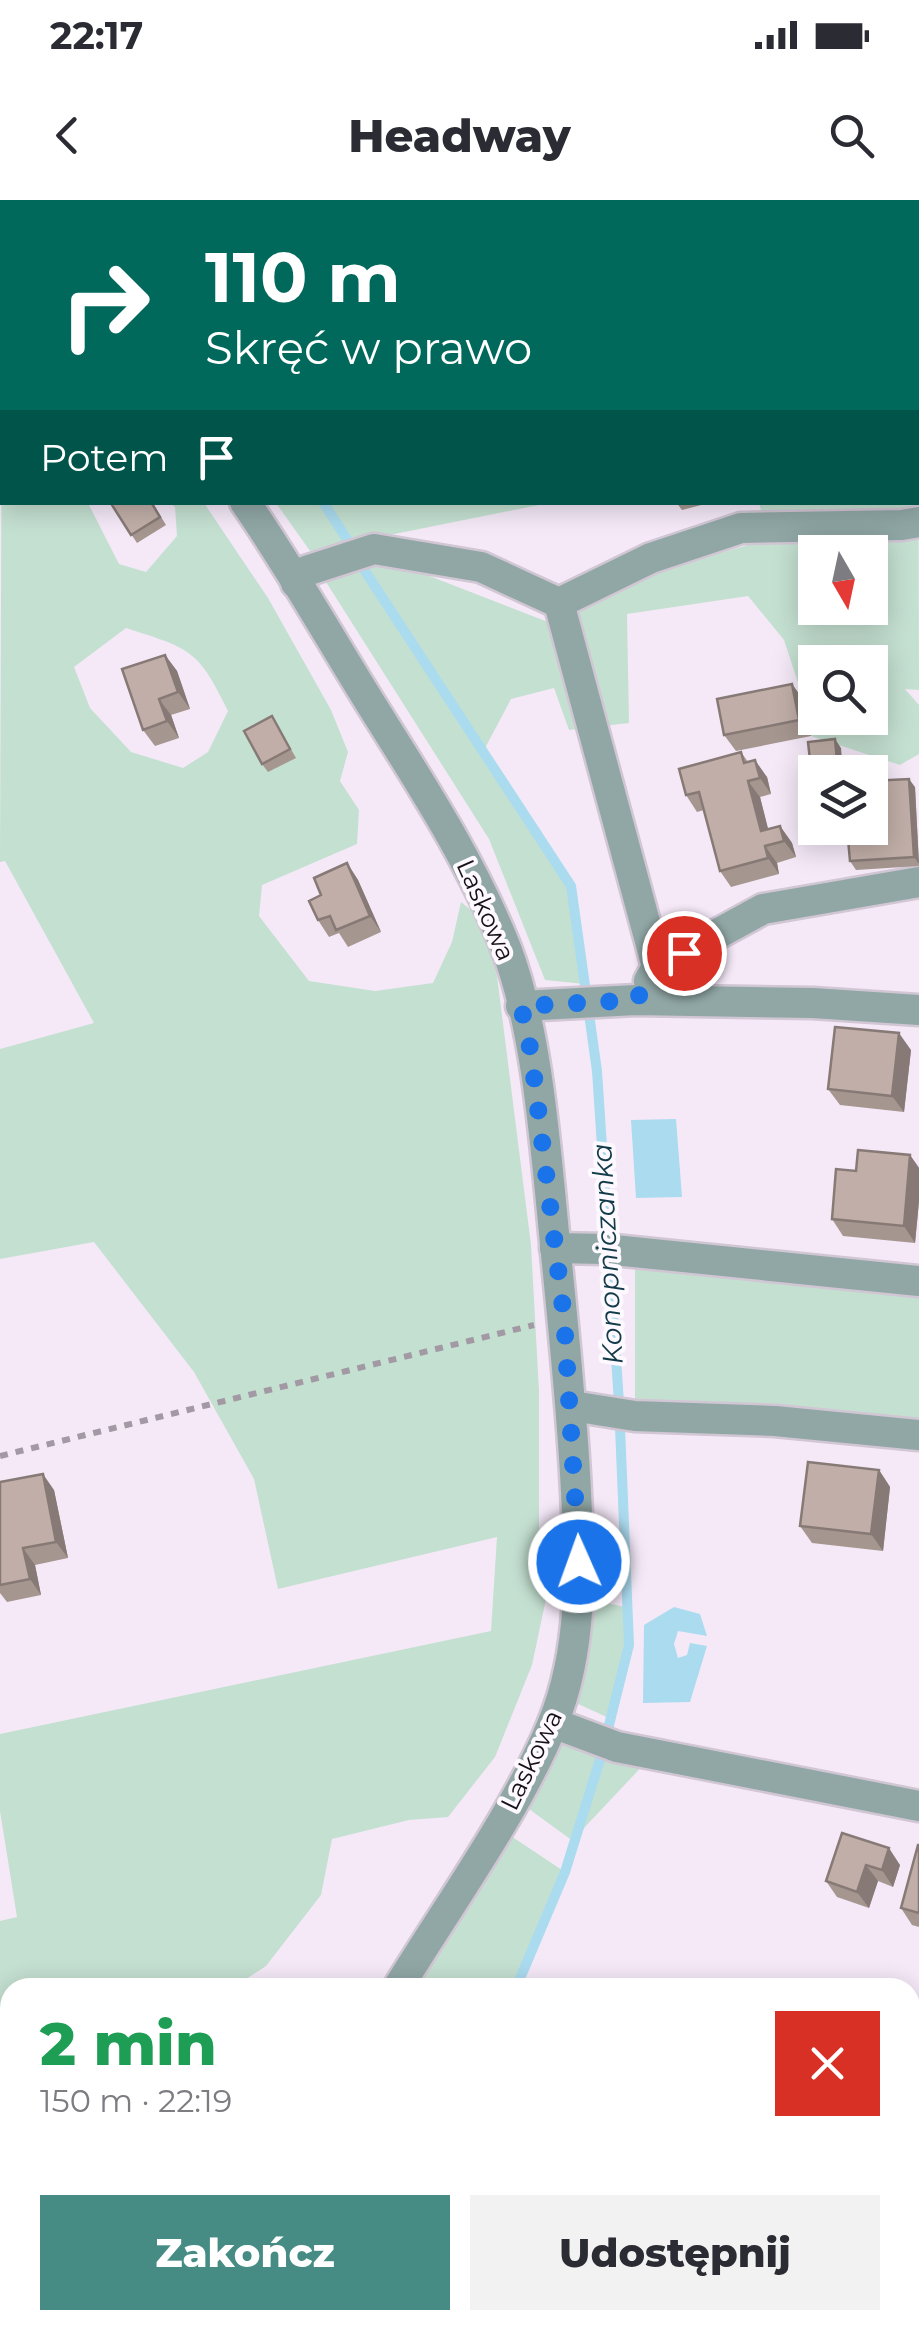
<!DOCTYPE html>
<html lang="pl">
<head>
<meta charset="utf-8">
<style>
	:root { --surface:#fff; --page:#f2f2f3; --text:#2b2b33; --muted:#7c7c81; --accent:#468c85 }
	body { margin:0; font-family:Montserrat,sans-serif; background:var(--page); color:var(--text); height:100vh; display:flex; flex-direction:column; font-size:38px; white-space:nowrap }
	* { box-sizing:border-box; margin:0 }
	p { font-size:32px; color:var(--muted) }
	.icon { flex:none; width:55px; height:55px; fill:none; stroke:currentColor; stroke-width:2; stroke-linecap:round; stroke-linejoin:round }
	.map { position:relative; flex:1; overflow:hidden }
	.panel { position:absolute; left:0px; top:1778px; width:920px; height:352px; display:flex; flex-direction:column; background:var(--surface); border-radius:30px 30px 0 0; box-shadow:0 5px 25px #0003 }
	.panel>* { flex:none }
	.banner { position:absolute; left:0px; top:0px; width:920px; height:305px; box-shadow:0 5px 25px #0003; background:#00695c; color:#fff; overflow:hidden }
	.needle { width:65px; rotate:171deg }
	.tools { position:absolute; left:798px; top:335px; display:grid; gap:20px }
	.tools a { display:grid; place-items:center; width:90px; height:90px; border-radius:0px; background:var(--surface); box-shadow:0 5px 25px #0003; font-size:50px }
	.pin { position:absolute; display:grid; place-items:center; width:85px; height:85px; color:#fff; margin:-42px; border:5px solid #fff; border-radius:50%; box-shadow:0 2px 10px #0007 }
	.me { position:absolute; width:110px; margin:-55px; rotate:358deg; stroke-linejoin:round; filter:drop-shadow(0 0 8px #0008) }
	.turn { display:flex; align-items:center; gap:35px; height:210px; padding:0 40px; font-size:45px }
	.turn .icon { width:130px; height:130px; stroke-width:2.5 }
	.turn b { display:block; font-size:70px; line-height:85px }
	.then { display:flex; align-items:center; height:95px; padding:0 40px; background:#0003; gap:20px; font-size:38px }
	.round { display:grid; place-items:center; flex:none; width:105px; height:105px; border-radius:0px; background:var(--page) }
	.head { display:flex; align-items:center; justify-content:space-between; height:170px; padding:0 40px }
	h1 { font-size:60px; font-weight:800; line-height:75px; color:#1e9e55 }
	.primary-button { display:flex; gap:20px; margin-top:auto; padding:20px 40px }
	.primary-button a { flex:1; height:115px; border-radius:0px; background:var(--accent); color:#fff; font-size:40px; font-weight:800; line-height:115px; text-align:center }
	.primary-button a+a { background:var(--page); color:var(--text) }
	.status { display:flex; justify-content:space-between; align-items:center; height:70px; padding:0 50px; background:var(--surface); direction:ltr }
	.status svg { height:28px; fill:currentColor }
	header { display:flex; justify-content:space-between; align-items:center; height:130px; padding:0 40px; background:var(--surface); font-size:45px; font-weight:800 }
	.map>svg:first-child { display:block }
	.green { fill:#c4e0d1; fill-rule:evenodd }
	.water { fill:#abdbef }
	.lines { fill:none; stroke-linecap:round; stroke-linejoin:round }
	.stream { stroke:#abdbef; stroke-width:10 }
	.minor-casing { stroke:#d1c6d4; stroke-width:35 }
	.path { stroke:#a299a4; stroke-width:6; stroke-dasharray:8 8; stroke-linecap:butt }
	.minor { stroke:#90a7a5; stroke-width:30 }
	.wall { fill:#a69690 }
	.shaded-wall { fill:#877a76 }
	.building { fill:#c1aea8; stroke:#877a76; stroke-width:2.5 }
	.route { stroke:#1a73e8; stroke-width:18; stroke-dasharray:0 32.4 }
	.labels { text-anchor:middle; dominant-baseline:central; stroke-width:8; stroke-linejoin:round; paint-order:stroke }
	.street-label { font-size:25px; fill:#151116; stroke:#fef9ff }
	.water-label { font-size:28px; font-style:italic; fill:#113b49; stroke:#fef9ff }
</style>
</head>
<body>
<div class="status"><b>22:17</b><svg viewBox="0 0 49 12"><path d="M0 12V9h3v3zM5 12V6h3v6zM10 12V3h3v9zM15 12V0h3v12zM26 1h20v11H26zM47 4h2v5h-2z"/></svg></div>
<header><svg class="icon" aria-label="back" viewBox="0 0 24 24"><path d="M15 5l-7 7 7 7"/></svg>Headway<svg class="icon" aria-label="search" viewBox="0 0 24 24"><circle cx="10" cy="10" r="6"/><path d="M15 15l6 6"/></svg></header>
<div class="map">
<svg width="919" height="2128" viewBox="0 0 919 2128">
	<rect width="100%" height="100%" fill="#f5e9f8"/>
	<g class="green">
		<path d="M918,140L919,490L905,489L919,505V554L900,565L811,536L804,501L784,440L748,396L627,414L629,523L569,530L554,488L511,499L484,550L571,686L584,784L545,780L489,639L326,382L361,365H401L553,424L659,370L769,339L759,303L918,302ZM815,352H870V408H815ZM815,462H870V518H815Z"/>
		<path d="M2,141V302L88,303L119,364L146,372L177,336L175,307L170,303H204L268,398L331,510L348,552L340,581L359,610L357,644L262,685L259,716L309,781L375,791L433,783L452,742L461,702L482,719L497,776L531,1045L539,1191V1326L546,1399L532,1465L495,1557L448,1617L409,1620L332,1639L321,1695L266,1766L234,1787L10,1788V2120H182L176,2128H0V1721L17,1717L0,1611V1534L491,1431L497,1337L278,1389L254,1279L194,1172L94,1042L0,1059V849L94,823L5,661L0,662ZM126,428C191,449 198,449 228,511L208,552L183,568L131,552L90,508L74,467Z"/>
		<path d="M276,303H549L310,351Z"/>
		<path d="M635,1053L919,1084V1237L635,1216Z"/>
		<path d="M597,1401L630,1408L629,1445L611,1519L576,1503Z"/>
		<path d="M566,1526L648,1560L584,1628L577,1644L529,1609Z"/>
		<path d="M508,1634L565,1672L516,1787L410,1788Z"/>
	</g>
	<g class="water">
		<path d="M676,919L682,997L636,998L631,920Z"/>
		<path d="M674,1407L700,1414L707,1436L678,1431L674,1444L678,1458L687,1455L690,1443L707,1446L690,1502L643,1503L644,1425Z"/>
	</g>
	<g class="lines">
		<g class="stream">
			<path d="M157,0V2"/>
			<path d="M323,302L348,341"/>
			<path d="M361,365L571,686L597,871L619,1203L629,1445L602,1553L565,1672L516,1788"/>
			<path d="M366,2128L371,2120"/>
		</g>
		<g class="minor-casing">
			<g id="minor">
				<path d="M73,0L74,2"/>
				<path d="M245,302C290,367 328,435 369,501C419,581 471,660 506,748C538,831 546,954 555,1043C563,1126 572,1208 576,1292C580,1370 583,1449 553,1523C517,1611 448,1706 398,1788"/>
				<path d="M296,383L306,371L374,349L481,367L559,403L657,767"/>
				<path d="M559,403L651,358L741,328L902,325L919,322"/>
				<path d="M649,781L657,767L763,709L919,682"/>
				<path d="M521,806L636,800L813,803L919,810"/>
				<path d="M555,1048L604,1049L919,1081"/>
				<path d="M572,1206L635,1216L775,1221L919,1235"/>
				<path d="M553,1523L617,1547L919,1606"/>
				<path d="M262,2120L266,2128"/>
				<path d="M210,2128L227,2120"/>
			</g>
		</g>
		<path class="path" d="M0,1256L534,1125"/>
		<use href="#minor" class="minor"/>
	</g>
	<g class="wall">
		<path d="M790,0H843L844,2H792Z"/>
		<path d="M0,209L2,212L1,284L0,282Z"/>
		<path d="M152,302L166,325L137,343L112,305Z"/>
		<path d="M676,302H713L682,310Z"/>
		<path d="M165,455L177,471L190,509L171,515L179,538L155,546L143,530Z"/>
		<path d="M792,484L804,501L811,536L736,551L724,535Z"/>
		<path d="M272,516L296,558L268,572L262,564Z"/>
		<path d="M741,552L748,562L767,577L771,594L760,597L768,630L780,626L792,643L796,657L777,663L779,674L731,687L720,671L704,610L697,612L686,595Z"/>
		<path d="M915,587L919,666L856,670L850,661Z"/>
		<path d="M347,663L358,680L381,732L348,747L339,733L329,737L318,720L321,695Z"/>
		<path d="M911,850L904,912L840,905L828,889Z"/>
		<path d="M910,955L919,968V1001L915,1043L843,1036L832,1019L856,971Z"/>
		<path d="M879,1270L890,1287L883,1351L812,1343L800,1326Z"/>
		<path d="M0,1282L54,1290L68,1358L35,1365L41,1395L7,1402L0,1393Z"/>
		<path d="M842,1633L900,1665L893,1687L878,1681L869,1708L837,1697L826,1681Z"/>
		<path d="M919,1645V1727L912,1725L901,1708Z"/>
		<path d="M576,2120H672L671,2125H674L676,2128H581Z"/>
	</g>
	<g class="shaded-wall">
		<rect x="425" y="0" width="22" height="2"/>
		<path d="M165,455L177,471L190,509L178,492Z"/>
		<path d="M792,484L804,501L811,536L799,520Z"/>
		<path d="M159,499L171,515L179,538L167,521Z"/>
		<path d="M835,539L841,548L843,572H838Z"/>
		<path d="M755,560L767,577L771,594L760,578Z"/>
		<path d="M909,579L915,587L919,664L914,657Z"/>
		<path d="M748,581L760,597L772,644L761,631Z"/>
		<path d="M780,626L792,643L796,657L784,641Z"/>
		<path d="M765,646L777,663L779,674L768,658Z"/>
		<path d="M347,663L358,680L381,732L370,716Z"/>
		<path d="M899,833L911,850L904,912L892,896Z"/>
		<path d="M910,955L919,968V1001L915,1043L904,1026Z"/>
		<path d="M879,1270L890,1287L883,1351L871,1334Z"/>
		<path d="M43,1274L54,1290L68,1358L56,1342Z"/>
		<path d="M23,1348L35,1365L41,1395L30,1379Z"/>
		<path d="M889,1648L900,1665L893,1687L882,1670Z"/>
		<path d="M866,1665L878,1681L869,1708L857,1692Z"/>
		<path d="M632,2120H638L644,2128H630Z"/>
		<path d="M661,2120H672L671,2128H667Z"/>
		<path d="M783,2120H798L796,2128H782Z"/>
	</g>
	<g class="building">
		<rect x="358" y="0" width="67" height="2"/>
		<path d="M660,0H715V2H661Z"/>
		<path d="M867,0H919V108H918V2H867Z"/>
		<path d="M0,210L2,216V262L0,263Z"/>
		<path d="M117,302H151L160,317L131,335L112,305Z"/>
		<path d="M165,455L178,492L159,499L167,521L143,530L122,469Z"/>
		<path d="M792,484L799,520L724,535L717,499Z"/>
		<path d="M272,516L290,549L262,564L244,531Z"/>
		<path d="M835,539L838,572H815V578H812L808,542Z"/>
		<path d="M741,552L744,563L755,560L760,578L748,581L761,631L780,626L784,641L765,646L768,658L720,671L699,592L686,595L679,569Z"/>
		<path d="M909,579L914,657L850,661L847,628H870V581Z"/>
		<path d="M347,663L370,716L336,730L330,716L318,720L309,701L321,695L314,678Z"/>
		<path d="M835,827L899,833L892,896L828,889Z"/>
		<path d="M858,950L910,955L904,1026L832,1019L836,969L856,971Z"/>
		<path d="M808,1262L879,1270L871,1334L800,1326Z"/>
		<path d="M43,1274L56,1342L23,1348L30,1379L0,1385V1282Z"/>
		<path d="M842,1633L889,1648L882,1670L866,1665L857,1692L826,1681Z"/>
		<path d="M918,1645H919V1713L901,1708Z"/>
		<path d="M576,2120H632L630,2128Z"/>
		<path d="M638,2120L674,2125V2128H637Z"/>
		<path d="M712,2120H783L782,2128H710Z"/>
		<path d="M867,2122H880L887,2128H861Z"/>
	</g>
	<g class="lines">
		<path class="route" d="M579,1362L564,1117L531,852L521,806L636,800L658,767L684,753"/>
	</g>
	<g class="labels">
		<g class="street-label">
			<text transform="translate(486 710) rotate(66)">Laskowa</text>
			<text transform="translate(531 1560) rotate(-64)">Laskowa</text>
		</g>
		<g class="water-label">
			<text transform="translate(607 1054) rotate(-93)">Konopniczanka</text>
		</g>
	</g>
</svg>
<div class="tools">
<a><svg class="needle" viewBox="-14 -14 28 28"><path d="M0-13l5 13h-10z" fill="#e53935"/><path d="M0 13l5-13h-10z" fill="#7c7c81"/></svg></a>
<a><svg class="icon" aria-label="search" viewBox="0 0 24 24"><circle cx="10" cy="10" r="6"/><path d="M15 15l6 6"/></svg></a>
<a><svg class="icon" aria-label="layers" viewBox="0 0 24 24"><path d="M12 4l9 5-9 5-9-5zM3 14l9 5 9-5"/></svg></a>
</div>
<div class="pin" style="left:684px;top:753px;background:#d93025"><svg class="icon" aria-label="arrive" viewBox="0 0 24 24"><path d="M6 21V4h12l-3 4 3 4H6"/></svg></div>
<svg class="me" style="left:579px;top:1362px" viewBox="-20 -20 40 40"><circle r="17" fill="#1a73e8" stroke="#fff" stroke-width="3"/><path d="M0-11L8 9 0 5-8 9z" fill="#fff"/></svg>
<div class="banner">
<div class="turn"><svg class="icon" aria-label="right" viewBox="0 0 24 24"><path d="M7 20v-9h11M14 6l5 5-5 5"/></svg><div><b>110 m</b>Skręć w prawo</div></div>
<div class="then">Potem<svg class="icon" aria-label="arrive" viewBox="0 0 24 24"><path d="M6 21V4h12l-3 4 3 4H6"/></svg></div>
</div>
<section class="panel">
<div class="head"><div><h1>2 min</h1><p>150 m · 22:19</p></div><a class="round" style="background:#d93025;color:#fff"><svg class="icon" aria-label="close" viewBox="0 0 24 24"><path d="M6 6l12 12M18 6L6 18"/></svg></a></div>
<div class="primary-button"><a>Zakończ</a><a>Udostępnij</a></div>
</section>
</div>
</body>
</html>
